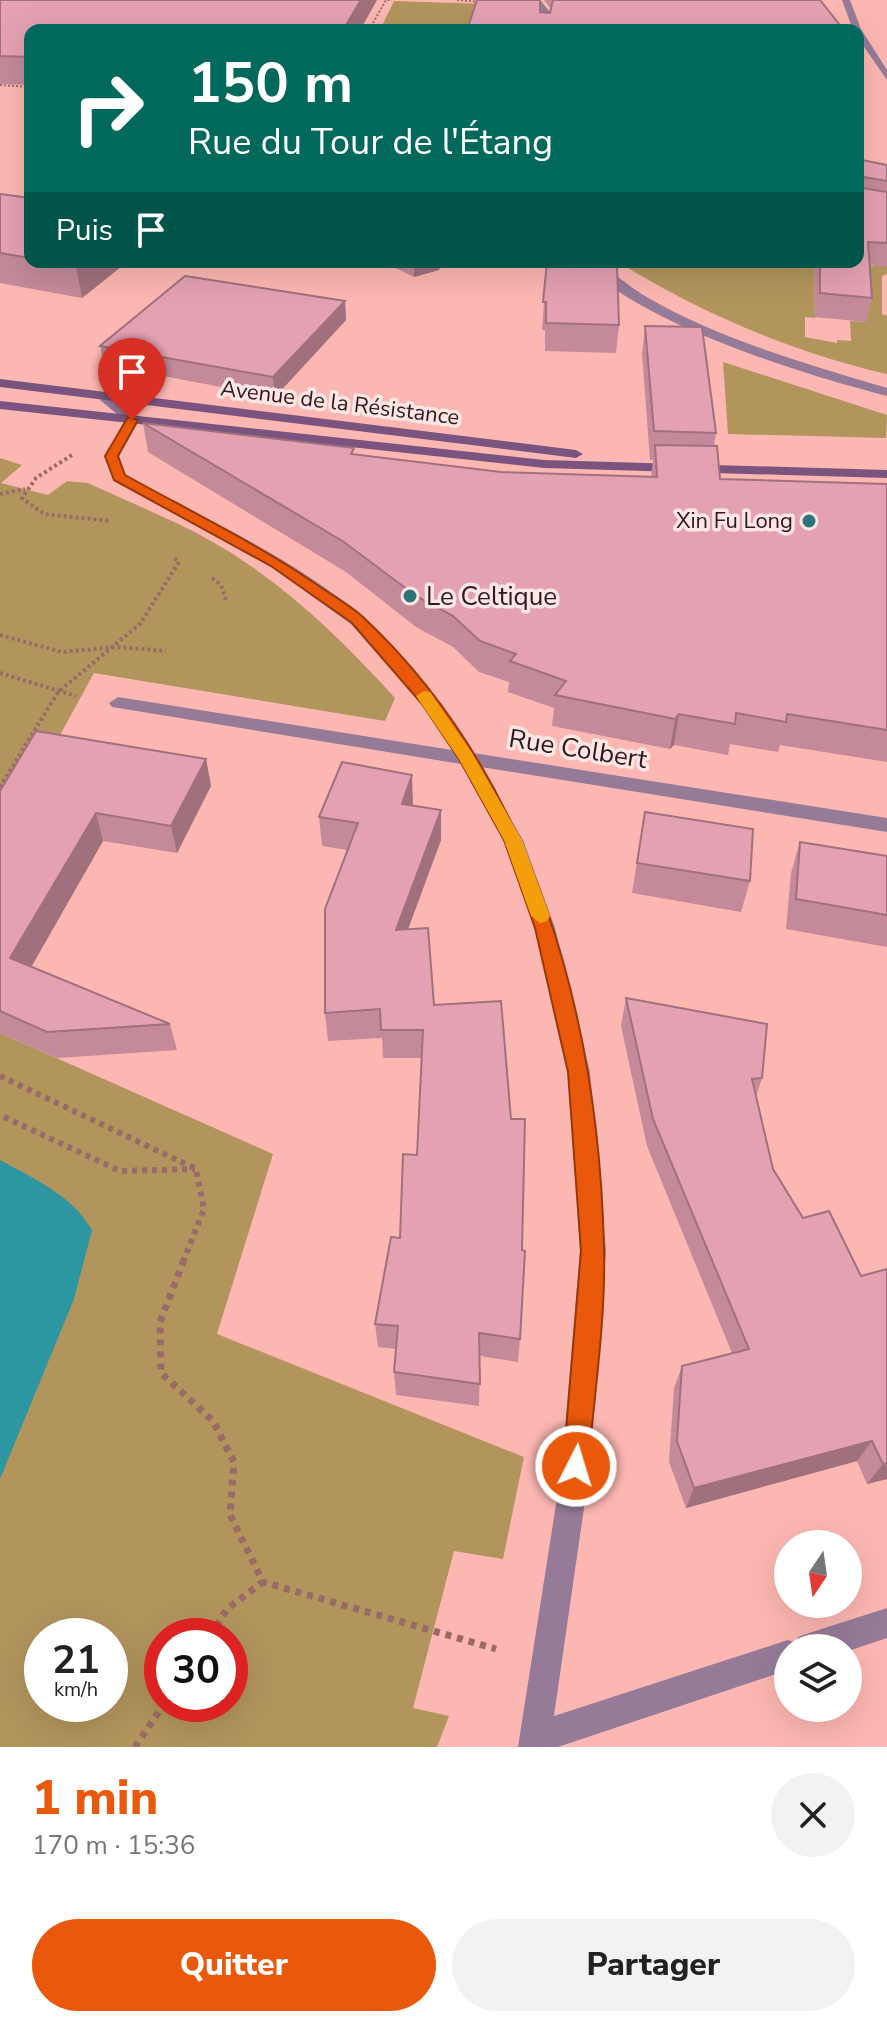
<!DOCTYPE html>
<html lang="fr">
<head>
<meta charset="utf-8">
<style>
	:root { --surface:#fff; --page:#f2f2f2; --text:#222; --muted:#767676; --accent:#ea580c }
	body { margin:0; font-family:"Nunito Sans",sans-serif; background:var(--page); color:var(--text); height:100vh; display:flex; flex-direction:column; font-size:30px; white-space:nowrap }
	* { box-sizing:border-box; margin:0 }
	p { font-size:26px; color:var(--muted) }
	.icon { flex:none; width:44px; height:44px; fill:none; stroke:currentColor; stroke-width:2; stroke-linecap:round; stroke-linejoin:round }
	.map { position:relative; height:1747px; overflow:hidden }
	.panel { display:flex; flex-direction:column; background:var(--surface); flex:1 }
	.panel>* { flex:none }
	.hud { position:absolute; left:24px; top:24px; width:840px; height:244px; border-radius:16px; box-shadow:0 8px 32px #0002; background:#00695c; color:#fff; overflow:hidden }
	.needle { width:52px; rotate:193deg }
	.fabs { position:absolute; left:774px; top:1530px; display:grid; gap:16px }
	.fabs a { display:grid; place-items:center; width:88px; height:88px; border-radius:50%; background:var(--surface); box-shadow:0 8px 32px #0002; font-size:40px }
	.speed { position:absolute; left:24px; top:1618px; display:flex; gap:16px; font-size:40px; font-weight:700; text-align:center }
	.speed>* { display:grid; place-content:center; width:104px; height:104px; border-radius:50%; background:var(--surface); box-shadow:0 8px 32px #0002; line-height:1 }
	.speed small { font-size:20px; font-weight:400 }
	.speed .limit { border:12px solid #d22; background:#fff; color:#111 }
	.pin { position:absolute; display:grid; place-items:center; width:68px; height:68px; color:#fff; margin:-82px -34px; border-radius:50% 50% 50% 0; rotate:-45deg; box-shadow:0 0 8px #0007 }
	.pin .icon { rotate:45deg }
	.me { position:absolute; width:88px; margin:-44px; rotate:5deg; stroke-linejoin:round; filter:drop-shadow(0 0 6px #0008) }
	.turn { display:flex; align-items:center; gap:28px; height:168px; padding:0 32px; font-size:36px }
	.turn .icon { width:104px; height:104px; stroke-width:2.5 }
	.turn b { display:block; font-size:56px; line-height:68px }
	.then { display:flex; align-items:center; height:76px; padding:0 32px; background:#0003; gap:16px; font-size:30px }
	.round { display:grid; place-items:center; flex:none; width:84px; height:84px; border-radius:42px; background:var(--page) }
	.summary { display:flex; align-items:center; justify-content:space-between; height:136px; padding:0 32px }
	h1 { font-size:48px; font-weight:800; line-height:60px; color:var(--accent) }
	.primary-button { display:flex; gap:16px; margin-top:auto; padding:16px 32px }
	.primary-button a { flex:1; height:92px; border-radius:48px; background:var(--accent); color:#fff; font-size:32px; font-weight:800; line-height:92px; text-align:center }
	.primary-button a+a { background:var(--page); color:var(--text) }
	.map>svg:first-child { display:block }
	.green { fill:#b2955d; fill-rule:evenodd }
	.water { fill:#2c97a0 }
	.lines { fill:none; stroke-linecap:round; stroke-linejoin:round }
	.path-far3 { stroke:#9b6a67; stroke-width:2; stroke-dasharray:2 2; stroke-linecap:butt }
	.path-far2 { stroke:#9b6a67; stroke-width:4; stroke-dasharray:3 3; stroke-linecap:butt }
	.path-far1 { stroke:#9b6a67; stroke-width:6; stroke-dasharray:5 5; stroke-linecap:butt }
	.path { stroke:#9b6a67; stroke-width:7; stroke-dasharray:6 6; stroke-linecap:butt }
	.minor { fill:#957b98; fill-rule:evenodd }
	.tertiary { fill:#957b98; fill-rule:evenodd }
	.secondary { fill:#7a547e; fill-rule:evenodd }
	.wall { fill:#c48a99 }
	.shaded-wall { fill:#a0717d }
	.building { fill:#e4a1b2; stroke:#a0717d; stroke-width:2 }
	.route { fill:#ea580c; stroke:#983908; stroke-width:2 }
	.slow { fill:#f59e0b }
	.poi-dot { fill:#2a747a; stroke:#fde6e4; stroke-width:3 }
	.labels { text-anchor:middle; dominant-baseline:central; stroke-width:7; stroke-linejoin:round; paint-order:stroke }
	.far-street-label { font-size:22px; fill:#321817; stroke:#fde6e4 }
	.far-poi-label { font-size:22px; fill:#321817; stroke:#fde6e4; text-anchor:end }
	.poi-label { font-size:26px; fill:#321817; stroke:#fde6e4; text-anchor:start }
	.street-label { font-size:26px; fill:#321817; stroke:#fde6e4 }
</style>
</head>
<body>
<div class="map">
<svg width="887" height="1747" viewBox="0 0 887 1747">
	<rect width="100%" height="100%" fill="#fdb7b2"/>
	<g class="green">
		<path d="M394,1L518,5L523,30H380Z"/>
		<path d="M887,235V274L882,276V314L887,316V374C791,352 701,313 618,262H814L815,318L805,317V337L837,343V340L851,341L850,321L866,322L863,265L874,266L873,248Z"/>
		<path d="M723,362L887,415L886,438L728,434Z"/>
		<path d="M0,458L22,465L1,483L48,495L67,481L88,483C126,501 167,517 204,537C279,578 339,636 395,698L385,721L94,673L0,845Z"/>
		<path d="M0,1033L273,1154L217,1334L524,1457L503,1559L454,1551L413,1708L449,1716L437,1747H0ZM42,1636H110V1704H42ZM162,1636H230V1704H162Z"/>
	</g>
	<path class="water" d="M0,1160C34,1179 72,1195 92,1230L74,1299L0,1479Z"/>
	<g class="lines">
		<g class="path-far3">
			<path d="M457,0L482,2"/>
			<path d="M369,30L386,0H392"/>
			<path d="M0,85L30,87"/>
		</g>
		<g class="path-far2">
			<path d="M72,455L36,478L22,498L44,514L110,521"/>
			<path d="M0,494L25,489"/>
			<path d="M212,578L221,585L226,600"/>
			<path d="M0,635L62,652L117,647L166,651"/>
			<path d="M0,673L76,696"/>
			<path d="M0,787L58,692L140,624L179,562L173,557"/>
		</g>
		<g class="path-far1">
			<path d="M0,1076L196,1169L204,1209L183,1262"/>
			<path d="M4,1117L120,1171L195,1169"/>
		</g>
		<g class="path">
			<path d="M184,1260L160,1322L161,1373L213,1421L234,1462L230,1515L263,1582L496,1649"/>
			<path d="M210,1636L227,1609L263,1582"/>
			<path d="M135,1747L164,1704"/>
		</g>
		<g class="minor">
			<path d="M842,0H850L861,29L887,70V80L858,38V30H853Z"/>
			<path d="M105,393L139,420L119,456L125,476C205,519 292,557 362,616C402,649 443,709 473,753L887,818V832L481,767L523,840L555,928L590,1072L606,1251L590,1466L554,1716L788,1640L796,1643L798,1637L809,1633L887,1608V1638L848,1651V1648H788V1670L558,1747H518L562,1466L580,1251L568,1072L535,928L503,840L461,764L112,707L109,703L118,697L452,750L422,704L351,624L270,566L114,481L105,456L125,421L100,400V394Z"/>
		</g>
		<g class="tertiary">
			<path d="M532,0H540L550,12L549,30H541L542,12Z"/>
			<path d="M581,262C604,262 625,284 645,296C720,340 805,363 887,388V396C801,374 644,325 581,262Z"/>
		</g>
		<g class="secondary">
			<path d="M0,379L576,450L583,454L576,458L0,387Z"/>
			<path d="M0,401L544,460L887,470V478L544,468L0,409Z"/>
		</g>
	</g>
	<g class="wall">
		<path d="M0,0H377L360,30H30V85L0,84Z"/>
		<path d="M544,0H820L843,29L467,30L540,12L550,13L551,9Z"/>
		<path d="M862,160L887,165V267L870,265L872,298L866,322L815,317L814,262H858Z"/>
		<path d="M0,194L30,198V262H127L82,298L0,283Z"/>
		<path d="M383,262H442L439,270L414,277Z"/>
		<path d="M547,262L619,325L616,353L545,351V330H542Z"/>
		<path d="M345,301L346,320L275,397L104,365L100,346Z"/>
		<path d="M645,326L716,433L714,446L720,479L887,484V762L780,745L778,752L730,744L728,755L674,745L670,749L552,726L554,708L508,692L509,682L479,672L453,647L416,627L346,572L148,452L143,423L354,454L501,472L651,477L653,460H650L642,354Z"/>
		<path d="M206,759L211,786L177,853L103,841L31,967L170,1024L177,1050L57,1058L0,1033V791Z"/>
		<path d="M412,805L441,810V840L408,929L434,1005L520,1339L518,1362L480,1356L479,1406L396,1395L394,1372L396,1349L378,1347L375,1324L400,1238L417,1155L422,1058H383L382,1038L328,1041L325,1013L347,850L322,846L319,817Z"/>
		<path d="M645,812L750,881L741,912L632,893Z"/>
		<path d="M800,842L887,856V947L786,929L791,873Z"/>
		<path d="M626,998L762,1078L756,1097L773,1169L803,1218L887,1479L867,1484L857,1461L686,1508L669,1462L674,1388L682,1366L732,1353L647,1146L621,1026Z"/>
	</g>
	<g class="shaded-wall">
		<path d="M361,0H377L360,30H343Z"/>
		<path d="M81,262H127L82,298L76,266Z"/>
		<path d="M414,262H442L439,270L414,277Z"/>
		<path d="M345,301L346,320L275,397L273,377Z"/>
		<path d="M679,714L674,745L670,749L675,719Z"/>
		<path d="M206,759L211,786L177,853L171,826Z"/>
		<path d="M412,775L413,804L403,833L402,804Z"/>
		<path d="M441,810V840L397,959L396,930Z"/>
		<path d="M96,813L103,841L21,985L10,958Z"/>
		<path d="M872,1441L857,1461L686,1508L694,1488Z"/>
		<path d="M887,1463V1479L867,1484L883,1464Z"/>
	</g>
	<g class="building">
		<path d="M0,0H361L343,30H30V57L0,56Z"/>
		<path d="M477,0H540V12L550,13L553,0H820L843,29L467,30Z"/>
		<path d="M858,138H860L862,160L887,165V181L864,177L860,180L863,188L887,192V243L868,242L872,298L820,293V262H858Z"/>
		<path d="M0,194L30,198V258L0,253Z"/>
		<path d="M51,262H81L76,266Z"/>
		<path d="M547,262H613L617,265L619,325L546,323V302H543Z"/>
		<path d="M185,276L345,301L273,377L100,346Z"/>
		<path d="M645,326L702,327L716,433L654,431Z"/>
		<path d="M143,423L354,448L351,454L501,472L657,477L655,445L717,446L720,479L887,484V730L787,714L786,722L736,713L735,724L679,714L675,719L555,695L566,681L510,661L516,654L480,641L453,616L416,596L344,542Z"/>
		<path d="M36,731L206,759L171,826L96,813L10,958L170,1024L47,1032L0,1011V791Z"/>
		<path d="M342,762L412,775L402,804L441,810L396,930L428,928L434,1005L501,1001L511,1119H525L522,1250L525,1251L520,1339L479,1333L480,1384L394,1372L398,1326L375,1324L391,1237L400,1238L403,1154L417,1155L423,1030H381L380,1009L325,1013V909L358,823L319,817Z"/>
		<path d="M645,812L753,829L750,881L637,863Z"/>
		<path d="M800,842L887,856V915L796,899Z"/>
		<path d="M626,998L767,1024L762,1078L752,1079L773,1169L803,1218L829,1211L861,1276L887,1269V1463L883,1464L872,1441L694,1488L677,1441L682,1366L749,1349L653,1119Z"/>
	</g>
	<path class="route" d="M128,417L138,420L118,456L125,475C190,511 258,544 319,586C333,596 350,605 363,617C535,778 599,1021 604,1249C606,1317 594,1398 588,1466L585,1475L576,1479L566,1475L563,1466L581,1251L568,1072L535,928L504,840L459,759L422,704L352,623L271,566L114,480L105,456Z"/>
	<path class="slow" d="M424,691L430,692L472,753L522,840L550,916L547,921L540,923L531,916L504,840L459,759L416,696Z"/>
	<g class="poi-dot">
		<circle cx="809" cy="521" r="8"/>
		<circle cx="410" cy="596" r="8"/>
	</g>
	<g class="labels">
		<g class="far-street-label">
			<text transform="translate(340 403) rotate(7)">Avenue de la Résistance</text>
		</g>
		<g class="far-poi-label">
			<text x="793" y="521">Xin Fu Long</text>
		</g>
		<g class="poi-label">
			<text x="426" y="596">Le Celtique</text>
		</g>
		<g class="street-label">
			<text transform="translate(578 749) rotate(9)">Rue Colbert</text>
		</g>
	</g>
</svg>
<div class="fabs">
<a><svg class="needle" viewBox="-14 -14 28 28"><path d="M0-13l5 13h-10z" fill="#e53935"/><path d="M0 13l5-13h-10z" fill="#767676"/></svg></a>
<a><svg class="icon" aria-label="layers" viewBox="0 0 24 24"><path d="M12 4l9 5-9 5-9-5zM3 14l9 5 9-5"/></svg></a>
</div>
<div class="speed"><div>21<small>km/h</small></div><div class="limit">30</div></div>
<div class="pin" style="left:132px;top:420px;background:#d93025"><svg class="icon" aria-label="arrive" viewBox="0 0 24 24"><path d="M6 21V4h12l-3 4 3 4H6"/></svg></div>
<svg class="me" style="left:576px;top:1466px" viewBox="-20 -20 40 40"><circle r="17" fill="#ea580c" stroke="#fff" stroke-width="3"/><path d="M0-11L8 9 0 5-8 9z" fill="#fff"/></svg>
<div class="hud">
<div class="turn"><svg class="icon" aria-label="right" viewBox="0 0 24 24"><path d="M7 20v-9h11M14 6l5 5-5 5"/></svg><div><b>150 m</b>Rue du Tour de l'Étang</div></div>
<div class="then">Puis<svg class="icon" aria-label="arrive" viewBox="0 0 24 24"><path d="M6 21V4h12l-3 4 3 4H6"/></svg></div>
</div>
</div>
<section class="panel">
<div class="summary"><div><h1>1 min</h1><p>170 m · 15:36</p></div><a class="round"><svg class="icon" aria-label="close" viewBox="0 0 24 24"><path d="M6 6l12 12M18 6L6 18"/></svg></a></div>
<div class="primary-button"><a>Quitter</a><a>Partager</a></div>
</section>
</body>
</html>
